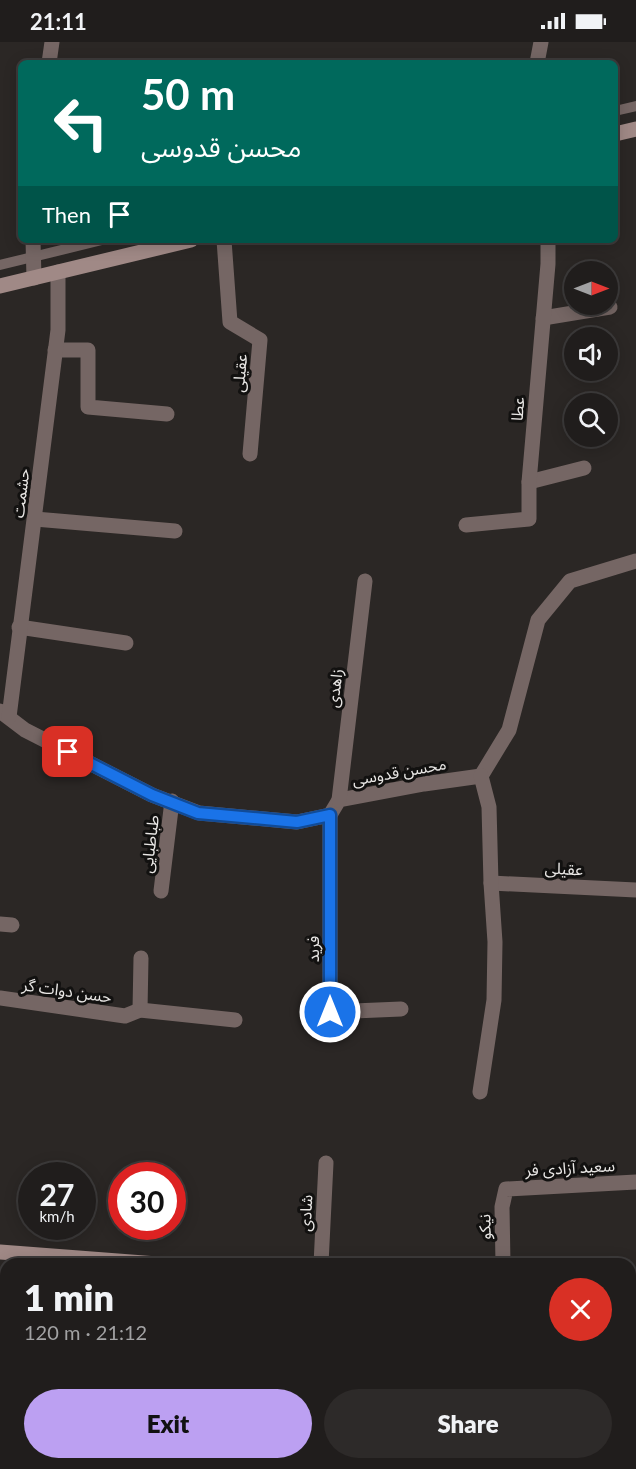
<!DOCTYPE html>
<html lang="en">
<head>
<meta charset="utf-8">
<style>
	:root { --surface:#201d1c; --page:#2d2a29; --text:#f1f3f6; --muted:#a2a2a3; --line:#3d3b3b; --accent:#bca0f2 }
	body { margin:0; font-family:Lato,"Noto Sans Arabic",sans-serif; background:var(--page); color:var(--text); height:100vh; display:flex; flex-direction:column; font-size:22px; white-space:nowrap }
	* { box-sizing:border-box; margin:0 }
	p { font-size:20px; color:var(--muted) }
	.icon { flex:none; width:33px; height:33px; fill:none; stroke:currentColor; stroke-width:2; stroke-linecap:round; stroke-linejoin:round }
	.map { position:relative; flex:1; overflow:hidden }
	.details { position:absolute; left:0px; top:1216px; width:636px; height:212px; display:flex; flex-direction:column; background:var(--surface); border-radius:18px 18px 0 0; box-shadow:0 3px 15px #0003,0 0 0 2px var(--line) }
	.details>* { flex:none }
	.hud { position:absolute; left:18px; top:18px; width:600px; height:183px; border-radius:9px; box-shadow:0 3px 15px #0003,0 0 0 2px var(--line); background:#00695c; color:#fff; overflow:hidden }
	.needle { width:39px; rotate:90deg }
	.tools { position:absolute; left:564px; top:219px; display:grid; gap:12px }
	.tools a { display:grid; place-items:center; width:54px; height:54px; border-radius:50%; background:var(--surface); box-shadow:0 3px 15px #0003,0 0 0 2px var(--line); font-size:30px }
	.speed { position:absolute; left:18px; top:1120px; display:flex; gap:12px; font-size:30px; font-weight:700; text-align:center }
	.speed>* { display:grid; place-content:center; width:78px; height:78px; border-radius:50%; background:var(--surface); box-shadow:0 3px 15px #0003,0 0 0 2px var(--line); line-height:1 }
	.speed small { font-size:15px; font-weight:400 }
	.speed .limit { border:9px solid #d22; background:#fff; color:#111 }
	.pin { position:absolute; display:grid; place-items:center; width:51px; height:51px; color:#fff; margin:-26px; border-radius:12px; box-shadow:0 3px 9px #0006 }
	.me { position:absolute; width:66px; margin:-33px; rotate:0deg; stroke-linejoin:round; filter:drop-shadow(0 0 4px #0008) }
	.turn { display:flex; align-items:center; gap:21px; height:126px; padding:0 24px; font-size:27px }
	.turn .icon { width:78px; height:78px; stroke-width:2.5 }
	.turn b { display:block; font-size:42px; line-height:51px }
	.then { display:flex; align-items:center; height:57px; padding:0 24px; background:#0003; gap:12px; font-size:22px }
	.round { display:grid; place-items:center; flex:none; width:63px; height:63px; border-radius:32px; background:var(--page) }
	.head { display:flex; align-items:center; justify-content:space-between; height:102px; padding:0 24px }
	h1 { font-size:36px; font-weight:800; line-height:45px }
	.button { display:flex; gap:12px; margin-top:auto; padding:12px 24px }
	.button a { flex:1; height:69px; border-radius:36px; background:var(--accent); color:#111; font-size:24px; font-weight:800; line-height:69px; text-align:center }
	.button a+a { background:var(--page); color:var(--text) }
	.status { display:flex; justify-content:space-between; align-items:center; height:42px; padding:0 30px; background:var(--surface); direction:ltr }
	.status svg { height:16px; fill:currentColor }
	.map>svg:first-child { display:block }
	.lines { fill:none; stroke-linecap:round; stroke-linejoin:round }
	.lane { stroke:#756664; stroke-width:10 }
	.street { stroke:#756664; stroke-width:15 }
	.secondary { stroke:#a08986; stroke-width:15 }
	.route-casing { stroke:#114b97; stroke-width:15 }
	.route { stroke:#1a73e8; stroke-width:10 }
	.labels { text-anchor:middle; dominant-baseline:central; stroke-width:6; stroke-linejoin:round; paint-order:stroke }
	.street-label { font-size:16px; fill:#eae8e6; stroke:#121110 }
</style>
</head>
<body>
<div class="status"><b>21:11</b><svg viewBox="0 0 49 12"><path d="M0 12V9h3v3zM5 12V6h3v6zM10 12V3h3v9zM15 12V0h3v12zM26 1h20v11H26zM47 4h2v5h-2z"/></svg></div>
<div class="map">
<svg width="636" height="1427" viewBox="0 0 636 1427">
	<rect width="100%" height="100%" fill="#2b2725"/>
	<g class="lines">
		<g class="lane">
			<path d="M615,69L636,64"/>
			<path d="M0,223L102,198"/>
		</g>
		<g class="street">
			<path d="M49,21L52,0"/>
			<path d="M537,21L541,0"/>
			<path d="M33,198L34,236"/>
			<path d="M224,198L230,280L260,298L250,412"/>
			<path d="M543,276L610,265"/>
			<path d="M55,308H88V365L167,372"/>
			<path d="M529,440L584,426"/>
			<path d="M35,477L175,489"/>
			<path d="M466,483L529,477V440L548,222V198"/>
			<path d="M19,585L126,601"/>
			<path d="M0,669L25,688L152,753L199,771L297,780L330,773L339,758L424,742L481,734L509,688L538,578L570,539L636,519"/>
			<path d="M9,675L58,288V230"/>
			<path d="M339,758L365,539"/>
			<path d="M330,773V970L401,967"/>
			<path d="M491,841L636,848"/>
			<path d="M161,849L172,759"/>
			<path d="M0,882L12,883"/>
			<path d="M0,956L125,974L140,968L235,978"/>
			<path d="M140,968L141,916"/>
			<path d="M480,1050L494,958L495,900L491,841L489,765L481,734"/>
			<path d="M321,1222L326,1121"/>
			<path d="M503,1222L502,1165L506,1147L636,1140"/>
			<path d="M0,1338L6,1339"/>
			<path d="M101,1422L186,1427"/>
		</g>
		<g class="secondary">
			<path d="M615,92L636,87"/>
			<path d="M0,244L191,198"/>
			<path d="M0,1210L157,1222"/>
			<path d="M630,1281H636"/>
		</g>
	</g>
	<g class="lines">
		<g class="route-casing">
			<path id="route" d="M68,710L152,753L198,771L297,780L330,773V970"/>
		</g>
		<use href="#route" class="route"/>
	</g>
	<g class="labels">
		<g class="street-label">
			<text transform="translate(239 331) rotate(-85)">عقیلی</text>
			<text transform="translate(517 367) rotate(-85)">عطا</text>
			<text transform="translate(20 451) rotate(-83)">حشمت</text>
			<text transform="translate(334 646) rotate(-83)">زاهدی</text>
			<text transform="translate(399 729) rotate(-10)">محسن قدوسی</text>
			<text transform="translate(149 802) rotate(-83)">طباطبایی</text>
			<text transform="translate(564 826) rotate(3)">عقیلی</text>
			<text transform="translate(312 907) rotate(-90)">فرید</text>
			<text transform="translate(67 948) rotate(8)">حسن دوات گر</text>
			<text transform="translate(570 1125) rotate(-3)">سعید آزادی فر</text>
			<text transform="translate(305 1171) rotate(-87)">شادی</text>
			<text transform="translate(484 1185) rotate(-91)">نیکو</text>
		</g>
	</g>
</svg>
<div class="tools">
<a><svg class="needle" viewBox="-14 -14 28 28"><path d="M0-13l5 13h-10z" fill="#e53935"/><path d="M0 13l5-13h-10z" fill="#a2a2a3"/></svg></a>
<a><svg class="icon" aria-label="sound" viewBox="0 0 24 24"><path d="M4 9h4l5-4v14l-5-4H4zM17 9q2 3 0 6"/></svg></a>
<a><svg class="icon" aria-label="search" viewBox="0 0 24 24"><circle cx="10" cy="10" r="6"/><path d="M15 15l6 6"/></svg></a>
</div>
<div class="speed"><div>27<small>km/h</small></div><div class="limit">30</div></div>
<div class="pin" style="left:68px;top:710px;background:#d93025"><svg class="icon" aria-label="arrive" viewBox="0 0 24 24"><path d="M6 21V4h12l-3 4 3 4H6"/></svg></div>
<svg class="me" style="left:330px;top:970px" viewBox="-20 -20 40 40"><circle r="17" fill="#1a73e8" stroke="#fff" stroke-width="3"/><path d="M0-11L8 9 0 5-8 9z" fill="#fff"/></svg>
<div class="hud">
<div class="turn"><svg class="icon" aria-label="left" viewBox="0 0 24 24"><path d="M17 20v-9H6M10 6l-5 5 5 5"/></svg><div><b>50 m</b>محسن قدوسی</div></div>
<div class="then">Then<svg class="icon" aria-label="arrive" viewBox="0 0 24 24"><path d="M6 21V4h12l-3 4 3 4H6"/></svg></div>
</div>
<section class="details">
<div class="head"><div><h1>1 min</h1><p>120 m · 21:12</p></div><a class="round" style="background:#d93025;color:#fff"><svg class="icon" aria-label="close" viewBox="0 0 24 24"><path d="M6 6l12 12M18 6L6 18"/></svg></a></div>
<div class="button"><a>Exit</a><a>Share</a></div>
</section>
</div>
</body>
</html>
